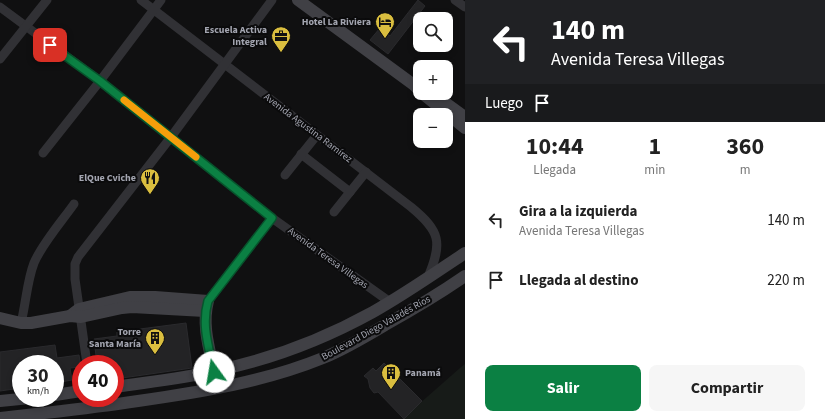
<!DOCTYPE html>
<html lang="es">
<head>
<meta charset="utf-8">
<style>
	:root { --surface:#fff; --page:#f6f6f6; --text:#222; --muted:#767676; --accent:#0b8043 }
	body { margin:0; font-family:"Source Sans 3",sans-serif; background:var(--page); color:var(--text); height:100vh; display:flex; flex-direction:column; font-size:15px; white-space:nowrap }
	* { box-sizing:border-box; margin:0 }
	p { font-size:13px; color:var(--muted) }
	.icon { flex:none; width:22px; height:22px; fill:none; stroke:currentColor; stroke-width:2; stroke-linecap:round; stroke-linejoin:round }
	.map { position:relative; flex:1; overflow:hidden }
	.side { display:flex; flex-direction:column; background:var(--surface); width:360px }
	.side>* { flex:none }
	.hud { background:#202124; color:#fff; overflow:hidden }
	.controls { position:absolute; left:413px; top:12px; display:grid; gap:8px }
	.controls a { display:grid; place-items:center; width:40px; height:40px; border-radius:8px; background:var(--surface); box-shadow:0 2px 6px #0003; font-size:20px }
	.speed { position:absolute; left:12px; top:355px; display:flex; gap:8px; font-size:20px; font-weight:700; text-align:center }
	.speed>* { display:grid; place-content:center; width:52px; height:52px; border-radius:50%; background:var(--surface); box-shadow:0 2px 6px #0003; line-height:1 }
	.speed small { font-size:10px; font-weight:400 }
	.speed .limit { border:6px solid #d22; background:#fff; color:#111 }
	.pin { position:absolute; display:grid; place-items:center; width:34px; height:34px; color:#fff; margin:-17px; border-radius:8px; box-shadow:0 2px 6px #0006 }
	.me { position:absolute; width:44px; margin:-22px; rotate:347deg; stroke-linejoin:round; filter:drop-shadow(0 0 3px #0008) }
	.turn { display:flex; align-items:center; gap:14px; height:84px; padding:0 20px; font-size:18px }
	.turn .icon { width:52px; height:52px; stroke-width:2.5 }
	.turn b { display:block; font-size:28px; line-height:34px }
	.then { display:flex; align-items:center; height:38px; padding:0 20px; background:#0003; gap:8px; font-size:15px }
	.eta { display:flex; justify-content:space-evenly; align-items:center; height:68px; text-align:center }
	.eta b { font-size:24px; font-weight:700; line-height:28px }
	.button { display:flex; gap:8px; margin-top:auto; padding:8px 20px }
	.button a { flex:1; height:46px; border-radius:8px; background:var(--accent); color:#fff; font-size:16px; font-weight:700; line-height:46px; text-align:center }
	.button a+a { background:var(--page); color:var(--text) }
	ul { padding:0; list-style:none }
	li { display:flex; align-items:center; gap:12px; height:60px; padding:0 20px }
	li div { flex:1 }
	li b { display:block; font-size:15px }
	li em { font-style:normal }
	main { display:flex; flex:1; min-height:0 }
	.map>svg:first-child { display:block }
	.green { fill:#171b18 }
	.building { fill:#232325; stroke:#2a2a2d }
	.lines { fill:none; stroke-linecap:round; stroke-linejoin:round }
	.street { stroke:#313135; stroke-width:9 }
	.secondary { stroke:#404045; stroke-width:12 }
	.route-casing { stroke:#07532c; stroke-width:10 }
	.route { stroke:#0b8043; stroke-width:7 }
	.slow { stroke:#f59e0b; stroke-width:7 }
	.labels { text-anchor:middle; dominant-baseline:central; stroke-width:4; stroke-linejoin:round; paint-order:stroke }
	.poi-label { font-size:10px; font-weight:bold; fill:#a3a5b0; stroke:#0b0b0c; text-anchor:end }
	.street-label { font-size:10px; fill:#a3a5b0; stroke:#0b0b0c }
</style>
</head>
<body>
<main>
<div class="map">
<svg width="465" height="419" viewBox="0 0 465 419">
	<rect width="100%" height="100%" fill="#101011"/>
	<path class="green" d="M465,364V419H402L460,368Z"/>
	<g class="building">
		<path d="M418,0L425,6L388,54L370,40L380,28L390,36Z"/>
		<path d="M186,323L192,368L115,379V364H97L94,339L117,336V332Z"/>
		<path d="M55,345L57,358L79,355L81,367L70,368L72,380L61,382L58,364H21V388L0,391V352Z"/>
		<path d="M384,363L422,401L404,419L378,392L374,393L370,388L368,379L364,376L373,368L376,371Z"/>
	</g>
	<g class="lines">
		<g class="street">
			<path d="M141,0L411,207C440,231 443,242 428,277"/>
			<path d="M455,0L465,7"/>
			<path d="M0,7L100,81L272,218L390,302"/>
			<path d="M0,59L47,0"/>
			<path d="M43,153L100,81L161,0"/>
			<path d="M301,154L350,192"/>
			<path d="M285,175L317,135"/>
			<path d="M334,212L366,172"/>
			<path d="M208,301L272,218"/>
			<path d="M21,323C26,303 27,281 34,263C42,244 62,221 74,204"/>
			<path d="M87,364L75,279V264L78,257L171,137L272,0"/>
		</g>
		<g class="secondary">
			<path d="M298,0L414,85L420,91"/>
			<path d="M422,93L465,128"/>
			<path d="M444,102L465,117"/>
			<path d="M70,316L79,309L130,297H155L208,301C201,328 211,353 216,380"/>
			<path d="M0,318L21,323H31L70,316L81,317L122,308L132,307L205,311"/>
			<path d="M115,387C148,382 181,379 214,371C269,360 324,339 373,312C405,294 435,273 465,253"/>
			<path d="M55,395L81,391"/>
			<path d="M0,401L30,398"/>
			<path d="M0,418C46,413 92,408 138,401C201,392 264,382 323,358C345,349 365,337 385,325C412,310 439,294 465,276"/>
		</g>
	</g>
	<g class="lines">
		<g class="route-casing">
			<path id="route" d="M50,45L100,81L272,218L208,301C201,325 209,348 214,372"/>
		</g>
		<use href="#route" class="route"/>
		<path class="slow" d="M124,100L196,157"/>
	</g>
	<defs>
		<g id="hotel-pin" transform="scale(1)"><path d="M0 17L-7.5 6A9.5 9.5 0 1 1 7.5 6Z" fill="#dabe3f" stroke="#0b0b0c"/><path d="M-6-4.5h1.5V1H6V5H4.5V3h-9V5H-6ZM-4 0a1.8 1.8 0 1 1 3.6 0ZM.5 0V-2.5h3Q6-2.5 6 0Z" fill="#111"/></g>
		<g id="office-pin" transform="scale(1)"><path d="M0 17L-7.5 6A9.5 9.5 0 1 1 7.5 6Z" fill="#dabe3f" stroke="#0b0b0c"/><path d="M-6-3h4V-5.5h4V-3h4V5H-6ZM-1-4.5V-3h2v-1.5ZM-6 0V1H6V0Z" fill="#111"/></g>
		<g id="restaurant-pin" transform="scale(1)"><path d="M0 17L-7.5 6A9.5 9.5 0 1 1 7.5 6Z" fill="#dabe3f" stroke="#0b0b0c"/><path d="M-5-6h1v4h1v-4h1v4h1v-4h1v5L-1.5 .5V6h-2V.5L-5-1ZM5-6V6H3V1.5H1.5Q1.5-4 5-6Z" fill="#111"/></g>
		<g id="building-pin" transform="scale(1)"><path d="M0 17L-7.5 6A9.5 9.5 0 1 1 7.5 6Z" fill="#dabe3f" stroke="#0b0b0c"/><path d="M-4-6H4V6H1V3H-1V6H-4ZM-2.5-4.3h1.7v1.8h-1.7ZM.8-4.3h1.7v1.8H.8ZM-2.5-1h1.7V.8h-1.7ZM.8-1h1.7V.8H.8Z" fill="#111"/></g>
	</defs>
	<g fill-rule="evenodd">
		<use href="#hotel-pin" x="385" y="22"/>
		<use href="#office-pin" x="281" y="36"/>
		<use href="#restaurant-pin" x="150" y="178"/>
		<use href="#building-pin" x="155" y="338"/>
		<use href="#building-pin" x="391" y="373"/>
	</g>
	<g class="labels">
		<g class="poi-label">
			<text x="371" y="22">Hotel La Riviera</text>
			<text x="267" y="30">Escuela Activa<tspan x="267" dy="12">Integral</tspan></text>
			<text x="136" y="178">ElQue Cviche</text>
			<text x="141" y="332">Torre<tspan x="141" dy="12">Santa María</tspan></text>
			<text x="405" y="373" text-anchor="start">Panamá</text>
		</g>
		<g class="street-label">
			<text transform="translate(308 128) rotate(37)">Avenida Agustina Ramírez</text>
			<text transform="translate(328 258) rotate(36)">Avenida Teresa Villegas</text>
			<text transform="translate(376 328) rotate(-29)">Boulevard Diego Valadés Ríos</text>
		</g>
	</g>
</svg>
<div class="controls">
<a><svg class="icon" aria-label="search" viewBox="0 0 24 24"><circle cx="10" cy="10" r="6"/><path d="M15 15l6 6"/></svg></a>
<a>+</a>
<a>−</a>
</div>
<div class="speed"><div>30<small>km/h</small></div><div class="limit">40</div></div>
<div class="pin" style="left:50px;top:45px;background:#d93025"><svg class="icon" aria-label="arrive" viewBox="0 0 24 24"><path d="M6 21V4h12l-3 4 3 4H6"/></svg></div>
<svg class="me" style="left:214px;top:372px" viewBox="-20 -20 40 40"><circle r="19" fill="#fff"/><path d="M0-13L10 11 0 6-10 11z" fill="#0b8043"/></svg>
</div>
<section class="side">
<div class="hud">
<div class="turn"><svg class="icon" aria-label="left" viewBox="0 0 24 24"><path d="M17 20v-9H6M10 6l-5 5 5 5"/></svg><div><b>140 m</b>Avenida Teresa Villegas</div></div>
<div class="then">Luego<svg class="icon" aria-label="arrive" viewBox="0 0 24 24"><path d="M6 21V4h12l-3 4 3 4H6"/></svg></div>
</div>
<div class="eta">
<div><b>10:44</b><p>Llegada</p></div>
<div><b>1</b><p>min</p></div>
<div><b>360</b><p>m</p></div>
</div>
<ul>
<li><svg class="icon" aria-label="left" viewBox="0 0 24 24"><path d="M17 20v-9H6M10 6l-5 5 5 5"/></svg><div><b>Gira a la izquierda</b><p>Avenida Teresa Villegas</p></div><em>140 m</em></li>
<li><svg class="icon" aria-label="arrive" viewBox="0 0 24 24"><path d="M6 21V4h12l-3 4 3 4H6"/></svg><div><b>Llegada al destino</b></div><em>220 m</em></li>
</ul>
<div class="button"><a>Salir</a><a>Compartir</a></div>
</section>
</main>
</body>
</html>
